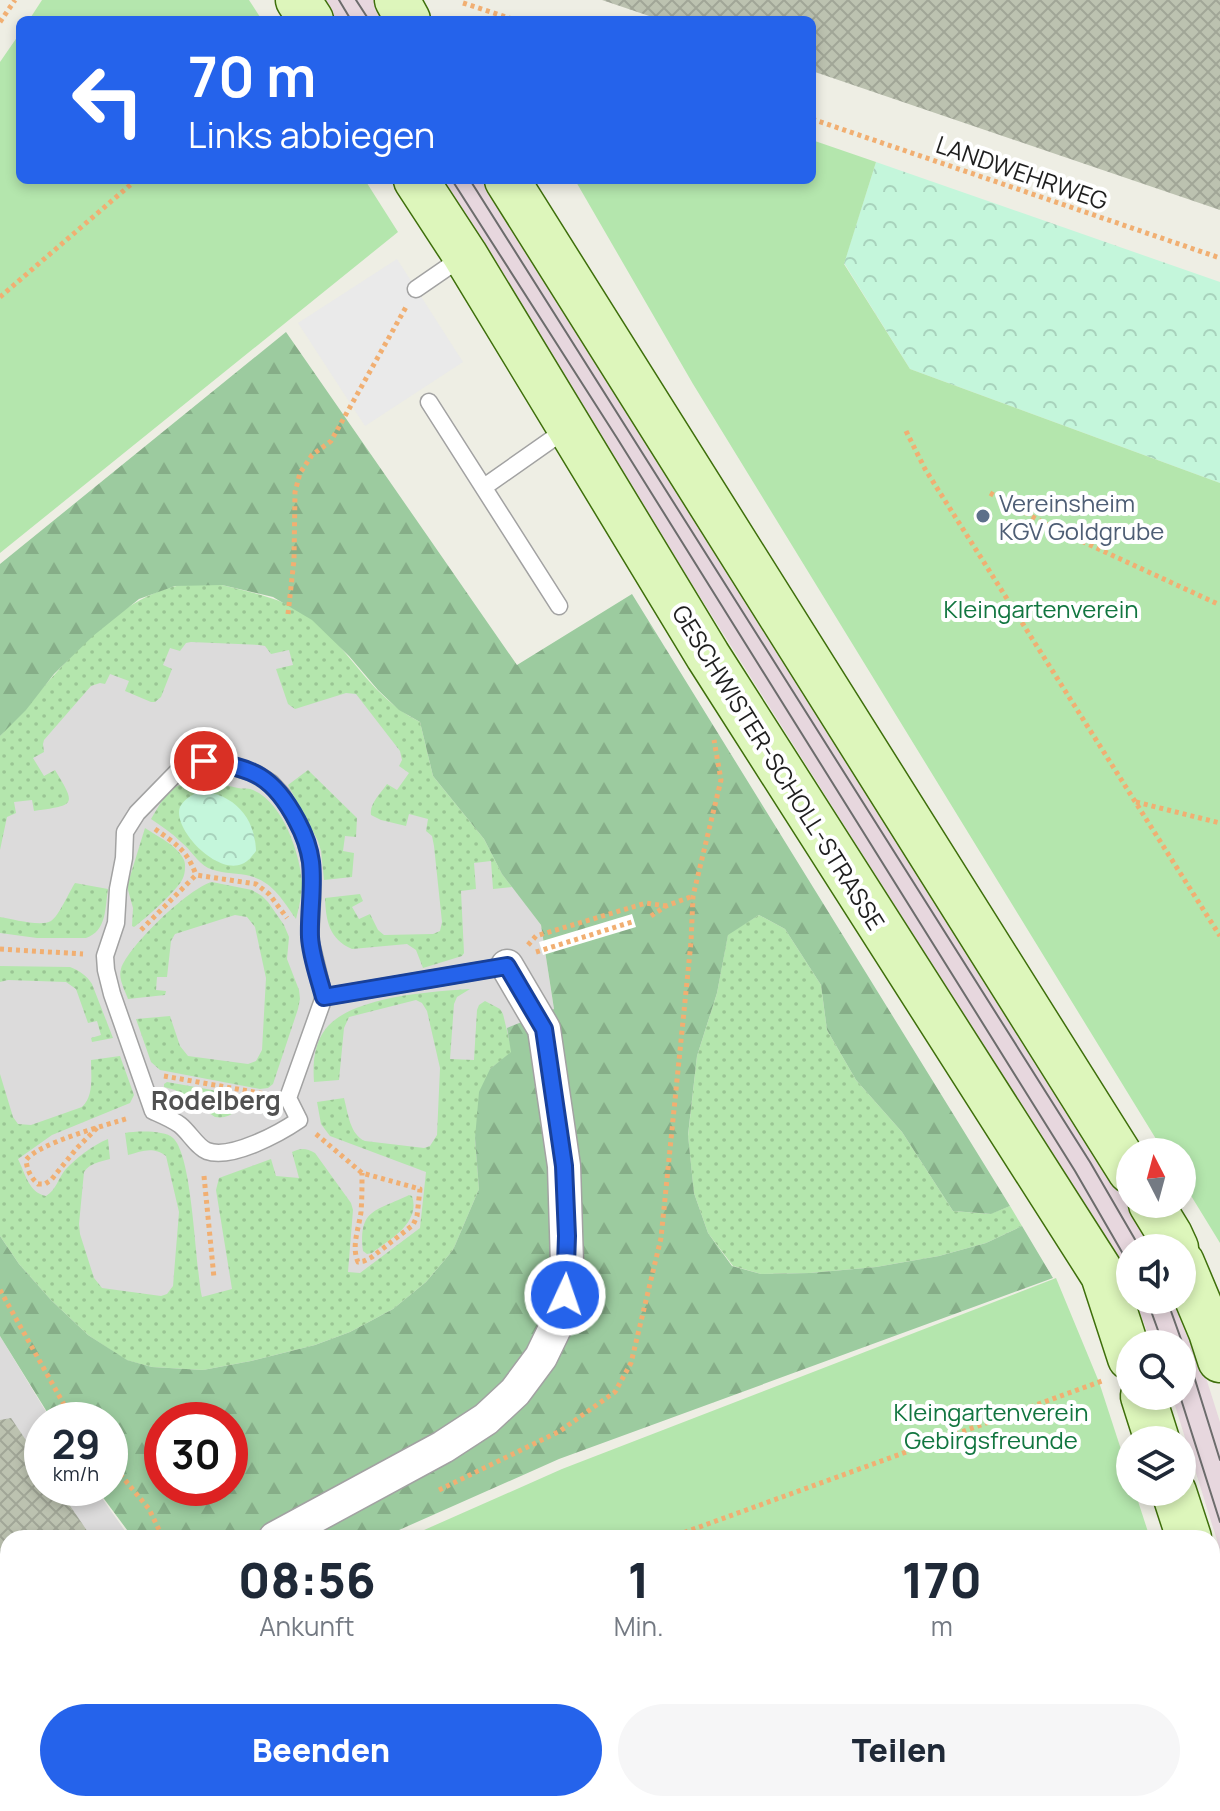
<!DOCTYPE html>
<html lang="de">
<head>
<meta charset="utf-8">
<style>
	:root { --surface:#fff; --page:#f6f6f7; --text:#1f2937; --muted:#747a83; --accent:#2563eb }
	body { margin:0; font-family:Manrope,sans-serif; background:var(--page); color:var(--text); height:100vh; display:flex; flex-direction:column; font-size:30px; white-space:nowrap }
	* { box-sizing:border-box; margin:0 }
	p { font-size:26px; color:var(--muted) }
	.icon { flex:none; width:44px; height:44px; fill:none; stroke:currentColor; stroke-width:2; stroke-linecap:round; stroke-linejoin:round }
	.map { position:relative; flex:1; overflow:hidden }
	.side { position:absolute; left:0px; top:1530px; width:1220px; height:282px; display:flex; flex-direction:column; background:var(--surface); border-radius:24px 24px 0 0; box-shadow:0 4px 12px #0003 }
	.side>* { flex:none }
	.hud { position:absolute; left:16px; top:16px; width:800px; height:168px; border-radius:12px; box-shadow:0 4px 12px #0003; background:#2563eb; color:#fff; overflow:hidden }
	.needle { width:52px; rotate:354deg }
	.controls { position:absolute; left:1116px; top:1138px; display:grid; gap:16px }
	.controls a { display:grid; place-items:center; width:80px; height:80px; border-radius:50%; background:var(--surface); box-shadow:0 4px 12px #0003; font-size:40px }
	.speed { position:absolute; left:24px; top:1402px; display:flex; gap:16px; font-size:40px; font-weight:700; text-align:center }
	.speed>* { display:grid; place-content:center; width:104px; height:104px; border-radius:50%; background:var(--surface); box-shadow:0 4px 12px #0003; line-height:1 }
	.speed small { font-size:20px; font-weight:400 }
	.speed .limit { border:12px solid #d22; background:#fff; color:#111 }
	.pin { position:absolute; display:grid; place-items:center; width:68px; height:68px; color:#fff; margin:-34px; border:4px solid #fff; border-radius:50%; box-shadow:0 2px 8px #0007 }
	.me { position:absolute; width:88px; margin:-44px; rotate:3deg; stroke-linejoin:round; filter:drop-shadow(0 0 6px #0008) }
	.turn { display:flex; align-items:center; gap:28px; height:168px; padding:0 40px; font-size:36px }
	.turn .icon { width:104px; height:104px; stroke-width:2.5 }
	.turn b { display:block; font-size:56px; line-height:68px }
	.eta { display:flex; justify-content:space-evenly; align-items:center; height:136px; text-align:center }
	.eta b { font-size:48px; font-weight:800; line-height:56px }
	.action { display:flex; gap:16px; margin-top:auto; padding:16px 40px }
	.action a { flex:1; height:92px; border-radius:48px; background:var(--accent); color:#fff; font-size:32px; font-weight:800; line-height:92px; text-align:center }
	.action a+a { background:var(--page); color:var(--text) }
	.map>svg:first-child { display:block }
	.residential { fill:#dcdbdb }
	.railway { fill:#e7d7de }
	.construction { fill:url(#construction-cross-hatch) }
	.grass { fill:url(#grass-dots) }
	.forest { fill:url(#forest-firs); fill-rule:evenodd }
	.park { fill:url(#park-crowns) }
	.garden { fill:#b4e6ad }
	.parking { fill:#eaeaea }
	.pier { fill:#fff }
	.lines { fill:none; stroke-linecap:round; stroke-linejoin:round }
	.service-casing { stroke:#a2a2a2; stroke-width:19 }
	.minor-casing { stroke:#a2a2a2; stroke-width:35 }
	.secondary-casing { stroke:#3e6f0b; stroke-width:47 }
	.path { stroke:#f1af72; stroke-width:5; stroke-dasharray:4 4; stroke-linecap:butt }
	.service { stroke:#fff; stroke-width:16 }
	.minor { stroke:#fff; stroke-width:32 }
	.secondary { stroke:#ddf6bb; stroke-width:44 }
	.tram { stroke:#6c6c6c; stroke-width:2 }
	.route-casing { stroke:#184099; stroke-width:20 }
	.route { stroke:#2563eb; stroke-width:14 }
	.service-dot { fill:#5c6f8a; stroke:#fff; stroke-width:3 }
	.labels { text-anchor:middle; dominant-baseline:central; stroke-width:8; stroke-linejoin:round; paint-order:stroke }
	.street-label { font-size:24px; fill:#1e1e1e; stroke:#fff }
	.service-label { font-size:24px; fill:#4e5e75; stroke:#fff; text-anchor:start }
	.park-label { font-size:24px; fill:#127640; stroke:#fff }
	.neighbourhood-label { font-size:26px; font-weight:bold; fill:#515151; stroke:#fff }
</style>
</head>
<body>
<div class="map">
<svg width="1220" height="1811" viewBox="0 0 1220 1811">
	<defs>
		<pattern id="construction-cross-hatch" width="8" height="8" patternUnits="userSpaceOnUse" patternTransform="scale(2)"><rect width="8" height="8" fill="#bcc2b0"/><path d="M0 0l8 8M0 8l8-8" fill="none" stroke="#a1a697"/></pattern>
		<pattern id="grass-dots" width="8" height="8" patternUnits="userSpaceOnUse" patternTransform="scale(2)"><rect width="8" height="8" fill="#b4e6ad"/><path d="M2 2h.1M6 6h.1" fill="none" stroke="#9ac594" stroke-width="1.8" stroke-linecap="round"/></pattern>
		<pattern id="forest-firs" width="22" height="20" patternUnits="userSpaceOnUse" patternTransform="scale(2)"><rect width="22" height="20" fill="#9ccb9f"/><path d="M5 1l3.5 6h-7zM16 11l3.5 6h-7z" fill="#86ae88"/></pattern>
		<pattern id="park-crowns" width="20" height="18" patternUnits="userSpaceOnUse" patternTransform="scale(2)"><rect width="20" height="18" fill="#c4f6db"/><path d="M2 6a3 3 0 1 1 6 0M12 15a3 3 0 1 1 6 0" fill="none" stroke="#a8d2bc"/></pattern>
	</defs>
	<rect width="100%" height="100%" fill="#eeeee4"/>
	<g class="residential">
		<path d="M312,619L541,925L554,1009L453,1250L203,1370L0,1236V736L93,636Z"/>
		<path d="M0,1336L51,1420H42V1488H95L130,1538H8V1651L0,1656Z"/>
	</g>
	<g class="railway">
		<path d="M321,0H375L385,20H334Z"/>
		<path d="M437,180H483L1140,1220L1154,1248H1130V1289L1097,1226Z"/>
		<path d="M1135,1300H1178L1190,1327L1220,1422V1550L1172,1396H1182V1344H1152Z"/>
	</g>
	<g class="construction">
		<path d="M602,0H1220V210L812,71V20H661Z"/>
		<path d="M11,1418L42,1464V1488H58L92,1538H8V1621L0,1626V1420Z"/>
	</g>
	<g class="grass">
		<path d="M222,585C254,593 287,599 313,620C345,646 366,685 399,709C405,714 413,718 420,722L433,776L484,839L502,874L512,887L493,889L491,861L474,863L476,889L461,891L464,953L462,956L423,968L416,950L407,944L352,949C329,939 326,921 325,898L360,894L363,901L352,907L359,919L370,914L378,930L384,935L433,934L440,931L442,922L434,846L432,836L426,831L428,819L409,814L406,826L381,820L371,815C369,804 381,793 387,784L397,790L409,773L399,766L402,760L400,751L356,694L346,693L295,709L288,704L276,669L293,665L289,650L271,654L265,646L259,645L191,642L186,643L180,651L170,648L163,665L172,669L161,697L155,702H151L125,691L129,681L110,674L105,684L100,683L91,686L44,740L43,744L44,752L33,758L44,776L55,770C77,806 75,805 34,811L32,800L14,802L16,813L7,817L0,850V736C48,686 102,606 172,587C187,583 206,585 222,585Z"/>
		<path d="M308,770L357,818L356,837L345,836L343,851L354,853L352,877L324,880L321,851L318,841L288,785Z"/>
		<path d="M196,779C211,780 223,785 238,788C242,789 246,788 250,789C282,799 300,853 302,883C302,895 299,907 296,919C282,899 272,880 246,875C233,873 220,873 208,868C197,862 191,850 181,842C172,833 161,826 151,819C167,793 166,788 196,779Z"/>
		<path d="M145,828C157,836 178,846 184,860C186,865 185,874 183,878C179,889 144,920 134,927L132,926L133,908L128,890V883Z"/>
		<path d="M212,882L252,890L262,896L268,902L284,925L289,937L287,959L299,990L300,999L298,1009L273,1084L268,1088L260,1089L160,1070L151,1062L136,1019L170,1016L180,1046L188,1056L248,1064L256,1061L262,1050L266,978L255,927L247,917L235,915L175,934L171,941L167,977H157L156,990L166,991L165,995L128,999C125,990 118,979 121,969C128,946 190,887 212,882Z"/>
		<path d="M75,883L108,889C105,907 107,931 86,938H37L0,933V917C12,919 41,927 51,921C59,916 69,892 75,883Z"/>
		<path d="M759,915L785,929L821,985L827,1030L856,1080L902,1132L953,1211L990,1214L1010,1206L1022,1226L986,1243L939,1256L876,1267L810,1273L761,1274L733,1266L708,1233L694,1193L688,1136L697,1056L717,993L728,934Z"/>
		<path d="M0,966L70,967C80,971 86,975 92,984L113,1038L92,1042L91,1038L101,1035L97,1021L88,1023L76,989L66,982L8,980L0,982Z"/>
		<path d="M470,989L457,997L454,1004L450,1059L474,1060L477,1010L479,1005L485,1001L500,1009L503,1014L512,1052L490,1069L475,1138L479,1189L453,1250L426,1282L393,1309L350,1332L315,1345L251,1361L203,1370L152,1367L126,1360L88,1335L51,1300L19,1264L0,1236V1074L13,1117L18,1124L31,1125L82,1107C94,1096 91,1076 91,1060L120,1056L134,1095L130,1103L52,1135L18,1159C25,1173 29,1193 46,1196C56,1190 58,1179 65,1170C76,1158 93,1145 108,1139L110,1159C100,1162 90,1163 84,1172L79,1224L80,1234L94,1278L102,1288L161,1296L167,1294L173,1286L179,1212L166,1156C153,1146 142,1151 128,1155L125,1133C136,1131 165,1130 173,1138C193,1156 195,1266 202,1297L232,1289L216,1190L219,1178L271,1159L276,1176L299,1178L292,1152C301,1148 306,1148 315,1153L351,1203L353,1210L348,1272L360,1273L420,1228L426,1172L330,1136L321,1124L317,1102L344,1098C348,1113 350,1135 365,1141L424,1148L430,1146L437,1135L440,1068L427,1011L422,1003L416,1000L349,1017L344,1028L339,1080L314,1082C310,1028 335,1012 382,1000C412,993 440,991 470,989Z"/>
		<path d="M167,1082L252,1097C241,1107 231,1120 215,1117L175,1090L164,1087V1084Z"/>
		<path d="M409,1195L412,1196C421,1223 390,1239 372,1253L367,1254L363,1251C358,1208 377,1211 409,1195Z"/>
	</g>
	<path class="forest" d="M286,332L517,665L632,594L1010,1206L991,1214L953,1211L902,1132L856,1080L827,1030L821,985L785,929L759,915L728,935L717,993L697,1056L688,1135L694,1193L708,1233L732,1266L761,1274L810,1273L876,1267L939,1256L986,1243L1022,1226L1053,1278L559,1459L381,1538H133L96,1488H110V1420H52L0,1336V1236L19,1264L51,1300L88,1335L127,1360L152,1367L203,1370L251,1361L315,1345L350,1332L393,1309L426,1282L453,1250L479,1189L475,1138L479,1092L490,1069L511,1052L507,1028L554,1009L541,925L502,874L484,839L433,776L420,722L399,710L378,690L349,656L312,620L273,597L222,585L175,586L139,599L93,636L54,674L26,710L0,736V564ZM162,1420H230V1488H162Z"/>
	<g class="park">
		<path d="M876,162L1220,282V483L910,369L844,263Z"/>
		<path d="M200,791C234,794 255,817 256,851C252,856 248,862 242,864C216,875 172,828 180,807C184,799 192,795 200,791Z"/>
	</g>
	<g class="garden">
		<path d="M42,0H249L262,20H29Z"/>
		<path d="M20,33V180H365L398,232L0,553V62Z"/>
		<path d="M812,140L876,162L844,264L910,369L1220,483V1243L1182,1181V1152H1164L693,384L575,180H812Z"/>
		<path d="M1056,1278L1099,1382L1130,1477V1492H1135L1150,1538H406L562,1469Z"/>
		<path d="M1212,1724L1220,1748V1811H66L65,1804H1212Z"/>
	</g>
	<path class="parking" d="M397,259L463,362L365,426L298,323Z"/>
	<path class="pier" d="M632,914L636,927L543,955L539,942Z"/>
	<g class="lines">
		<g class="service-casing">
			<g id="service">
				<path d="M416,289L464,256"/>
				<path d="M429,402L559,606"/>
				<path d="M484,487L568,428"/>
				<path d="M324,997L288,1098L299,1120C280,1133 231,1160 207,1151C197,1147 189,1132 180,1125C172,1119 162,1115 153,1111L112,994L106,970L105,956L116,923L118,889L124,858L125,832L137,813L177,772L191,765L204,761L220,763L257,774L271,783L282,795L304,835L311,863L312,899L310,939L324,997L507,966"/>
			</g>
		</g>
		<g class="minor-casing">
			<g id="minor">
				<path d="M275,1538L443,1447L486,1419L515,1392L541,1357L556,1326L565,1295L567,1264L564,1166L544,1029L507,966"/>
				<path d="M0,1687L7,1686L8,1690"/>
				<path d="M28,1804L29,1811"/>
			</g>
		</g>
		<g class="secondary-casing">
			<g id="secondary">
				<path d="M298,0L311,20"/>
				<path d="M397,0L408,20"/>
				<path d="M416,180L465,255L708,656L1103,1275L1130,1358"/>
				<path d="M507,180L1130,1171"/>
				<path d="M1151,1204L1170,1235L1176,1248"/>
				<path d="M1182,1263L1211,1332L1220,1360"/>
				<path d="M1143,1396L1157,1440"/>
				<path d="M1174,1492L1189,1538"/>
				<path d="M1212,1607L1220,1632"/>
			</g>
		</g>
		<g class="path">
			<path d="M463,3L515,20"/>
			<path d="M0,22L15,0"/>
			<path d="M812,119L1220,258"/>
			<path d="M0,297L136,180"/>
			<path d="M906,431L925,469L1220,936"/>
			<path d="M990,493L1051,527L1220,605"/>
			<path d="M288,614L294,560L295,492L300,473L312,455L331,441L406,307"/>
			<path d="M1136,802L1220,823"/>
			<path d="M155,829C176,844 187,850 196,875"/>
			<path d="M651,916L666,906L693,896"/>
			<path d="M141,930L196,875L256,884L269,894L287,918"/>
			<path d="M528,945L536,936L646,903L666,906"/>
			<path d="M0,949L83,954"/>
			<path d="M536,952L635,921"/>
			<path d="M164,1076L265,1094"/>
			<path d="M97,1128L77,1148L51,1180L45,1184H38C31,1178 27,1170 26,1160C39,1143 106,1125 129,1118"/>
			<path d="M316,1134L362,1173L420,1189L417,1216L413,1225L372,1257L364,1261L358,1262C351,1246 359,1228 361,1212C362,1199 362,1186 362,1173"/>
			<path d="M204,1176L214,1278"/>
			<path d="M0,1290L67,1410L75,1420"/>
			<path d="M110,1462L149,1509L163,1538"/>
			<path d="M439,1490L560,1431L615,1392L631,1363L661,1238L691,942L693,896L721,780L714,740"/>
			<path d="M669,1538L1102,1381"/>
			<path d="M680,1811L701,1804"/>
			<path d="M1210,1811L1220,1808"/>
		</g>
		<use href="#service" class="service"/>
		<use href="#minor" class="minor"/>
		<use href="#secondary" class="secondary"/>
		<g class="tram">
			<path d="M339,0L351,20"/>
			<path d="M356,0L369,20"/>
			<path d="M452,180L617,438L1075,1171L1130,1266"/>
			<path d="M470,180L1090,1162L1140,1248"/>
			<path d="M1147,1300L1163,1344"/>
			<path d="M1167,1300L1192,1370L1220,1460"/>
			<path d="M1180,1396L1220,1522"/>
		</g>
	</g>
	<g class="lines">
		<g class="route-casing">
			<path id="route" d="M204,761C253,767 274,777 297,821C304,834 309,847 311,862C314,887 309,912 310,937C311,956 319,978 324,997L507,966L544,1029L564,1166L567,1236L565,1295"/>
		</g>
		<use href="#route" class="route"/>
	</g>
	<circle class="service-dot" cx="983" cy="516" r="8"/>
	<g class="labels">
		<g class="street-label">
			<text transform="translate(1022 172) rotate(19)">LANDWEHRWEG</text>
			<text transform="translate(779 767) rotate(58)">GESCHWISTER-SCHOLL-STRASSE</text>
		</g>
		<g class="service-label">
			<text x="999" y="502">Vereinsheim<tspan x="999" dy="28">KGV Goldgrube</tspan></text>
		</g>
		<g class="park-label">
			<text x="1041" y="608">Kleingartenverein</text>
			<text x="991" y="1411">Kleingartenverein<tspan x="991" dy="28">Gebirgsfreunde</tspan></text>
		</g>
		<g class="neighbourhood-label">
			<text x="216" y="1100">Rodelberg</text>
		</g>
	</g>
</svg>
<div class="controls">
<a><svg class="needle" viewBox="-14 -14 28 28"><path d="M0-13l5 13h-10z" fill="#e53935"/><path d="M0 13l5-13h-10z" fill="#747a83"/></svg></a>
<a><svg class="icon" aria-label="sound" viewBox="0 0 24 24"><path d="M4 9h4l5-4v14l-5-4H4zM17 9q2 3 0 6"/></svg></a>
<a><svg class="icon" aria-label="search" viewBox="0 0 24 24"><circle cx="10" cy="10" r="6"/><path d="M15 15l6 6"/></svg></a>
<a><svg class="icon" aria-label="layers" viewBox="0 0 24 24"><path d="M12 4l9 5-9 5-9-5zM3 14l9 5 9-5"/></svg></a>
</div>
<div class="speed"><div>29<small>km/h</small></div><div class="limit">30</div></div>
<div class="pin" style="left:204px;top:761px;background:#d93025"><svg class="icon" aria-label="arrive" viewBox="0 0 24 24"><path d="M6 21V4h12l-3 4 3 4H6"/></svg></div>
<svg class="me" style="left:565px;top:1295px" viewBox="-20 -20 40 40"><circle r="17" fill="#2563eb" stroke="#fff" stroke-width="3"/><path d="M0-11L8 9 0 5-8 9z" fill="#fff"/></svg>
<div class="hud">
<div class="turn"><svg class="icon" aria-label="left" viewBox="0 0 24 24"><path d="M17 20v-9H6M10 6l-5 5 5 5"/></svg><div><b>70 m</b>Links abbiegen</div></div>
</div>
<section class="side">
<div class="eta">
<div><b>08:56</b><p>Ankunft</p></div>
<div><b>1</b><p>Min.</p></div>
<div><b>170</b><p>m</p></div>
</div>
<div class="action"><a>Beenden</a><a>Teilen</a></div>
</section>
</div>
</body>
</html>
